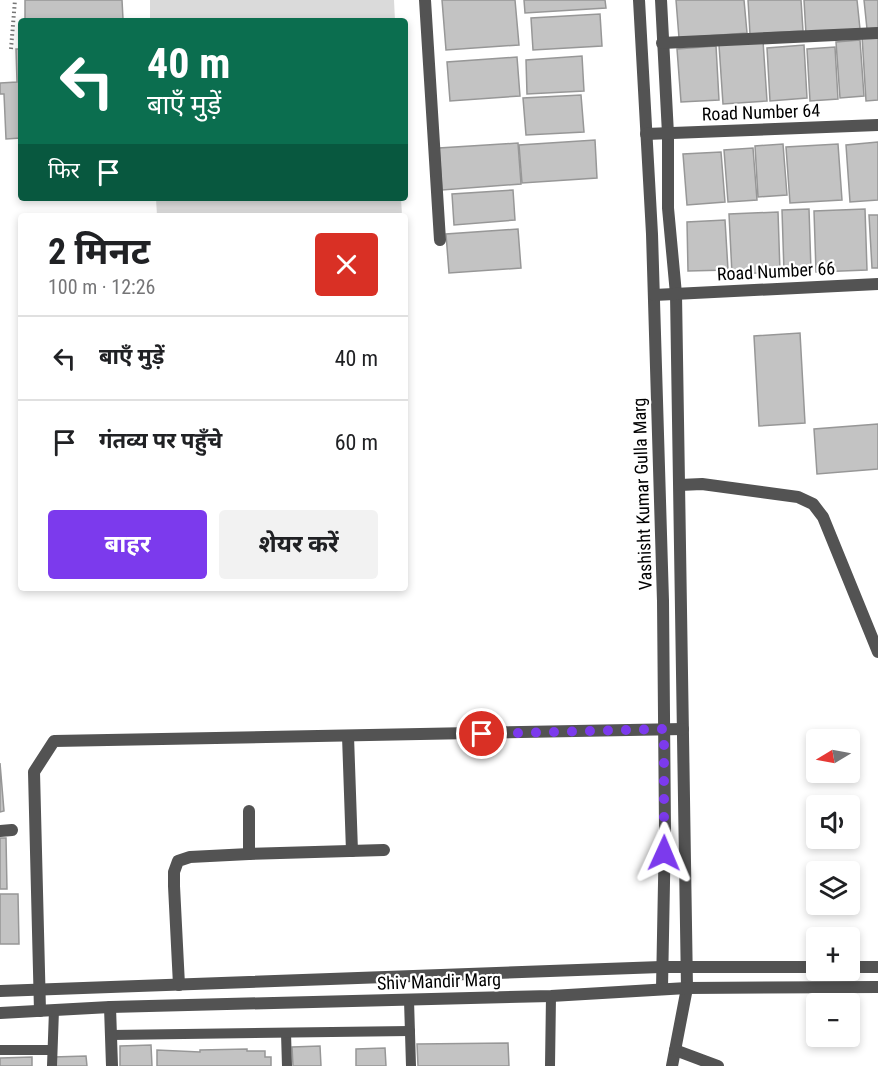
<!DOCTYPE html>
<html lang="hi">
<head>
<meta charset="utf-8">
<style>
	:root { --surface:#fff; --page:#f2f2f2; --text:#202124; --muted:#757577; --line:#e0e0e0; --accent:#7c3aed }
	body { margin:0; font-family:"Roboto Condensed","Noto Sans Devanagari",sans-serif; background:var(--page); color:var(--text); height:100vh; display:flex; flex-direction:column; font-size:22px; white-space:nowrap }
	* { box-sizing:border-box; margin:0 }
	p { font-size:20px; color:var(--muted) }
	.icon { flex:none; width:33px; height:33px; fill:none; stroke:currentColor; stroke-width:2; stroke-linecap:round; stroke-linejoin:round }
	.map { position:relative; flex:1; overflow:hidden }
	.panel { position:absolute; left:18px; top:213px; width:390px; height:378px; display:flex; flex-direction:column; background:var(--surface); border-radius:6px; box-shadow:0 3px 9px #0003 }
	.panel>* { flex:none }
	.guide { position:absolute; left:18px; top:18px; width:390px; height:183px; border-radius:6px; box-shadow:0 3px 9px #0003; background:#0b6e4f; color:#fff; overflow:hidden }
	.needle { width:39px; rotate:260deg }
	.controls { position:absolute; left:806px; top:729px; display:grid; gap:12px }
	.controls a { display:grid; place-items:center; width:54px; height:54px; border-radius:6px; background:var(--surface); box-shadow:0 3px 9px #0003; font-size:30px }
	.pin { position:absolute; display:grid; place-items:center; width:51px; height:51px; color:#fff; margin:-26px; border:3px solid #fff; border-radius:50%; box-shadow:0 2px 6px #0007 }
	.me { position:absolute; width:66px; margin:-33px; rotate:1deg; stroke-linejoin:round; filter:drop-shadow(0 0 4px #0008) }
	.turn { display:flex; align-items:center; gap:21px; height:126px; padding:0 30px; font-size:27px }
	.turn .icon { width:78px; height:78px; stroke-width:2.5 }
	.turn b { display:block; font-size:42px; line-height:51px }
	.then { display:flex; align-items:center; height:57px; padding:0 30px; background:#0003; gap:12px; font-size:22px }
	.round { display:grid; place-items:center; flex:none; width:63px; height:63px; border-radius:6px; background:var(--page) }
	.overview { display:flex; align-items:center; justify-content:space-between; height:102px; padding:0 30px }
	h1 { font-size:36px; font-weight:700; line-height:45px }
	.button { display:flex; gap:12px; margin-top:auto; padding:12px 30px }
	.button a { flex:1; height:69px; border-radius:6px; background:var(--accent); color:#fff; font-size:24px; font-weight:700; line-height:69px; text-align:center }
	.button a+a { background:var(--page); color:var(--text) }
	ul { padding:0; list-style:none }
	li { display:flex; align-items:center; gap:18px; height:84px; padding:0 30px; border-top:2px solid var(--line) }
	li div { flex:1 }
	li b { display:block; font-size:22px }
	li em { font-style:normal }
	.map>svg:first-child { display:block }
	.grass { fill:#dadada }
	.building { fill:#c3c3c3; stroke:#979797; stroke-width:1.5 }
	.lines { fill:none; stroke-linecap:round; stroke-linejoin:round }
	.path { stroke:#757575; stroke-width:4; stroke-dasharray:1.5 3; stroke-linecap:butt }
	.service { stroke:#535353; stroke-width:10 }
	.minor { stroke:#535353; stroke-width:12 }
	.route { stroke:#7c3aed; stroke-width:10; stroke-dasharray:0 18 }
	.labels { text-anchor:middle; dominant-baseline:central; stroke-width:4.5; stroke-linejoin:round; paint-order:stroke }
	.street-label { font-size:18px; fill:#000; stroke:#fff }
</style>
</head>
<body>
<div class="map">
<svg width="878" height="1066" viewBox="0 0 878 1066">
	<rect width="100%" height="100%" fill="#fff"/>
	<g class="grass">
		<path d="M150,0H394L395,21H150Z"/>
		<path d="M156,198H401L402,216H157Z"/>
	</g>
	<g class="building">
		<path d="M25,0H122L123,19L25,21Z"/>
		<path d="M442,0H515L519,45L446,50Z"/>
		<path d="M524,0H605L606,8L525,13Z"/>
		<path d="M676,0H744L747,33L679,38Z"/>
		<path d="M748,0H801L803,31L750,34Z"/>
		<path d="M804,0H857L860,29L806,34Z"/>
		<path d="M864,0H878V28L867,29Z"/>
		<path d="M600,14L602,46L533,50L531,18Z"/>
		<path d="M878,35V100L866,101L862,36Z"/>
		<path d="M860,40L864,96L840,98L836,42Z"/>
		<path d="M763,41L767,101L723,104L719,45Z"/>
		<path d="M804,45L807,98L770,101L767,48Z"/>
		<path d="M716,46L719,100L681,102L677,49Z"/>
		<path d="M835,47L838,99L810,101L807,49Z"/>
		<path d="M16,49H21V138L6,139L4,94H0V83L17,82Z"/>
		<path d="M582,56L584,91L527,94L526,60Z"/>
		<path d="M517,57L520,96L450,101L447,62Z"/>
		<path d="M581,95L584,132L526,135L523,98Z"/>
		<path d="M595,140L597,178L522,183L519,145Z"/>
		<path d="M878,142V200L850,202L846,145Z"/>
		<path d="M518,143L521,184L442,190L439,148Z"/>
		<path d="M783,144L787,195L758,197L755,146Z"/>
		<path d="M838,144L842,200L790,203L786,147Z"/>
		<path d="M753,148L757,200L728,202L724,150Z"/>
		<path d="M721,152L725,202L687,205L683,154Z"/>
		<path d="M513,190L515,220L454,225L452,194Z"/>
		<path d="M809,209L811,271L784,272L782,210Z"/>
		<path d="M865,209L867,270L816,272L814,211Z"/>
		<path d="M778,212L780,272L732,274L729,214Z"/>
		<path d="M869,215H878V268H872Z"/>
		<path d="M725,220L728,270L688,271L687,222Z"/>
		<path d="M518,229L521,268L449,273L446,234Z"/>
		<path d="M800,333L805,423L759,426L754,336Z"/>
		<path d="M878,424V469L817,474L814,429Z"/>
		<path d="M0,763L4,811L0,812Z"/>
		<path d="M0,838H6L7,889H0Z"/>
		<path d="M0,894H18L19,944H0Z"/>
		<path d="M508,1043L509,1066H418L417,1044Z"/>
		<path d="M151,1045L152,1066H120V1046Z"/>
		<path d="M320,1046L321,1066H293L292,1047Z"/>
		<path d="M385,1048L386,1066H356V1049Z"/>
		<path d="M247,1049V1051H265V1057H271V1066H157V1050L200,1052V1050Z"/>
		<path d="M86,1056L87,1066H54L53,1057Z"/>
		<path d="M32,1057V1066H0V1058Z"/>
	</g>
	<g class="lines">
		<path class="path" d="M11,49L15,0"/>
		<g class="service">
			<path d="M409,1000L411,1066"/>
			<path d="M286,1033L287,1066"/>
			<path d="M111,1035L410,1031"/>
			<path d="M0,1050H52"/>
			<path d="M52,1066L54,1010"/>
			<path d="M550,1066L551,996"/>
		</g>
		<g class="minor">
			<path d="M425,0L440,240"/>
			<path d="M639,0L652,234L663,601L665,830L662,988"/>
			<path d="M661,0L668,134V208L676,294L687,988L672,1066"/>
			<path d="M662,43L878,33"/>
			<path d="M646,134L878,125"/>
			<path d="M654,295L878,284"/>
			<path d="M680,485L702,484L798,497L813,504L823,517L878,652"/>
			<path d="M348,736L352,851"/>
			<path d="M0,831L12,830"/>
			<path d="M249,854V811"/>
			<path d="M849,967H878"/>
			<path d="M179,985L174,886V872L178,861L190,857L249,854L384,850"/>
			<path d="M0,991L661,967H816"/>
			<path d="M110,1007L112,1066"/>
			<path d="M40,1011L34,772L54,741L683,729"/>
			<path d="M0,1013L110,1007L551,996L687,988L878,987"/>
			<path d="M675,1050L718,1066"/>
		</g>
	</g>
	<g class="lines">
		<path class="route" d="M482,734L664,729V853"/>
	</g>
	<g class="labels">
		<g class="street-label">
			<text transform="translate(761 112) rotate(-2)">Road Number 64</text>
			<text transform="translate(776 271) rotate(-3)">Road Number 66</text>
			<text transform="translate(642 494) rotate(-92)">Vashisht Kumar Gulla Marg</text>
			<text transform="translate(439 981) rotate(-2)">Shiv Mandir Marg</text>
		</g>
	</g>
</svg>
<div class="controls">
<a><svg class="needle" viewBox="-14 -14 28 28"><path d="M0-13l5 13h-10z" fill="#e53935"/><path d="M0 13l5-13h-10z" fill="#757577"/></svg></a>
<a><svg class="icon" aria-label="sound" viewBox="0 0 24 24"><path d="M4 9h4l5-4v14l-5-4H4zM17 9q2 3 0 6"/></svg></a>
<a><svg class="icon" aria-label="layers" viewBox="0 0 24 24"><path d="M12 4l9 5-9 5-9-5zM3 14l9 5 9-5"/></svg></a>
<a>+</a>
<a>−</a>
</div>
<div class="pin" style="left:482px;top:734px;background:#d93025"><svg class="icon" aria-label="arrive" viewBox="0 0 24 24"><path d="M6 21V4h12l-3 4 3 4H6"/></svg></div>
<svg class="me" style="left:664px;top:853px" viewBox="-20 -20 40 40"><path d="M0-17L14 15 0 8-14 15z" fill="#7c3aed" stroke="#fff" stroke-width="4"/></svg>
<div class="guide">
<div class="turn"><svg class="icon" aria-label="left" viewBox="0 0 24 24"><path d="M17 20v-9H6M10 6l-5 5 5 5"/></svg><div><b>40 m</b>बाएँ मुड़ें</div></div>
<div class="then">फिर<svg class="icon" aria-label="arrive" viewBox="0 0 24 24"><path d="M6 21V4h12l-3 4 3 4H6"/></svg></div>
</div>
<section class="panel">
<div class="overview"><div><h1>2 मिनट</h1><p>100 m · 12:26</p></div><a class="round" style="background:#d93025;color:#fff"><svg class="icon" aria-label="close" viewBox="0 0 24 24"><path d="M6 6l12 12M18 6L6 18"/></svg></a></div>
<ul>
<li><svg class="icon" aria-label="left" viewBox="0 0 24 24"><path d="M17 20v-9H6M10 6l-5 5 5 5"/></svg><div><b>बाएँ मुड़ें</b></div><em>40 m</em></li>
<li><svg class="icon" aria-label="arrive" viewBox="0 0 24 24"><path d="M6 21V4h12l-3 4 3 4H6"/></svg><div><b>गंतव्य पर पहुँचे</b></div><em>60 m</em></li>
</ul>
<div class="button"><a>बाहर</a><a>शेयर करें</a></div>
</section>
</div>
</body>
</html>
